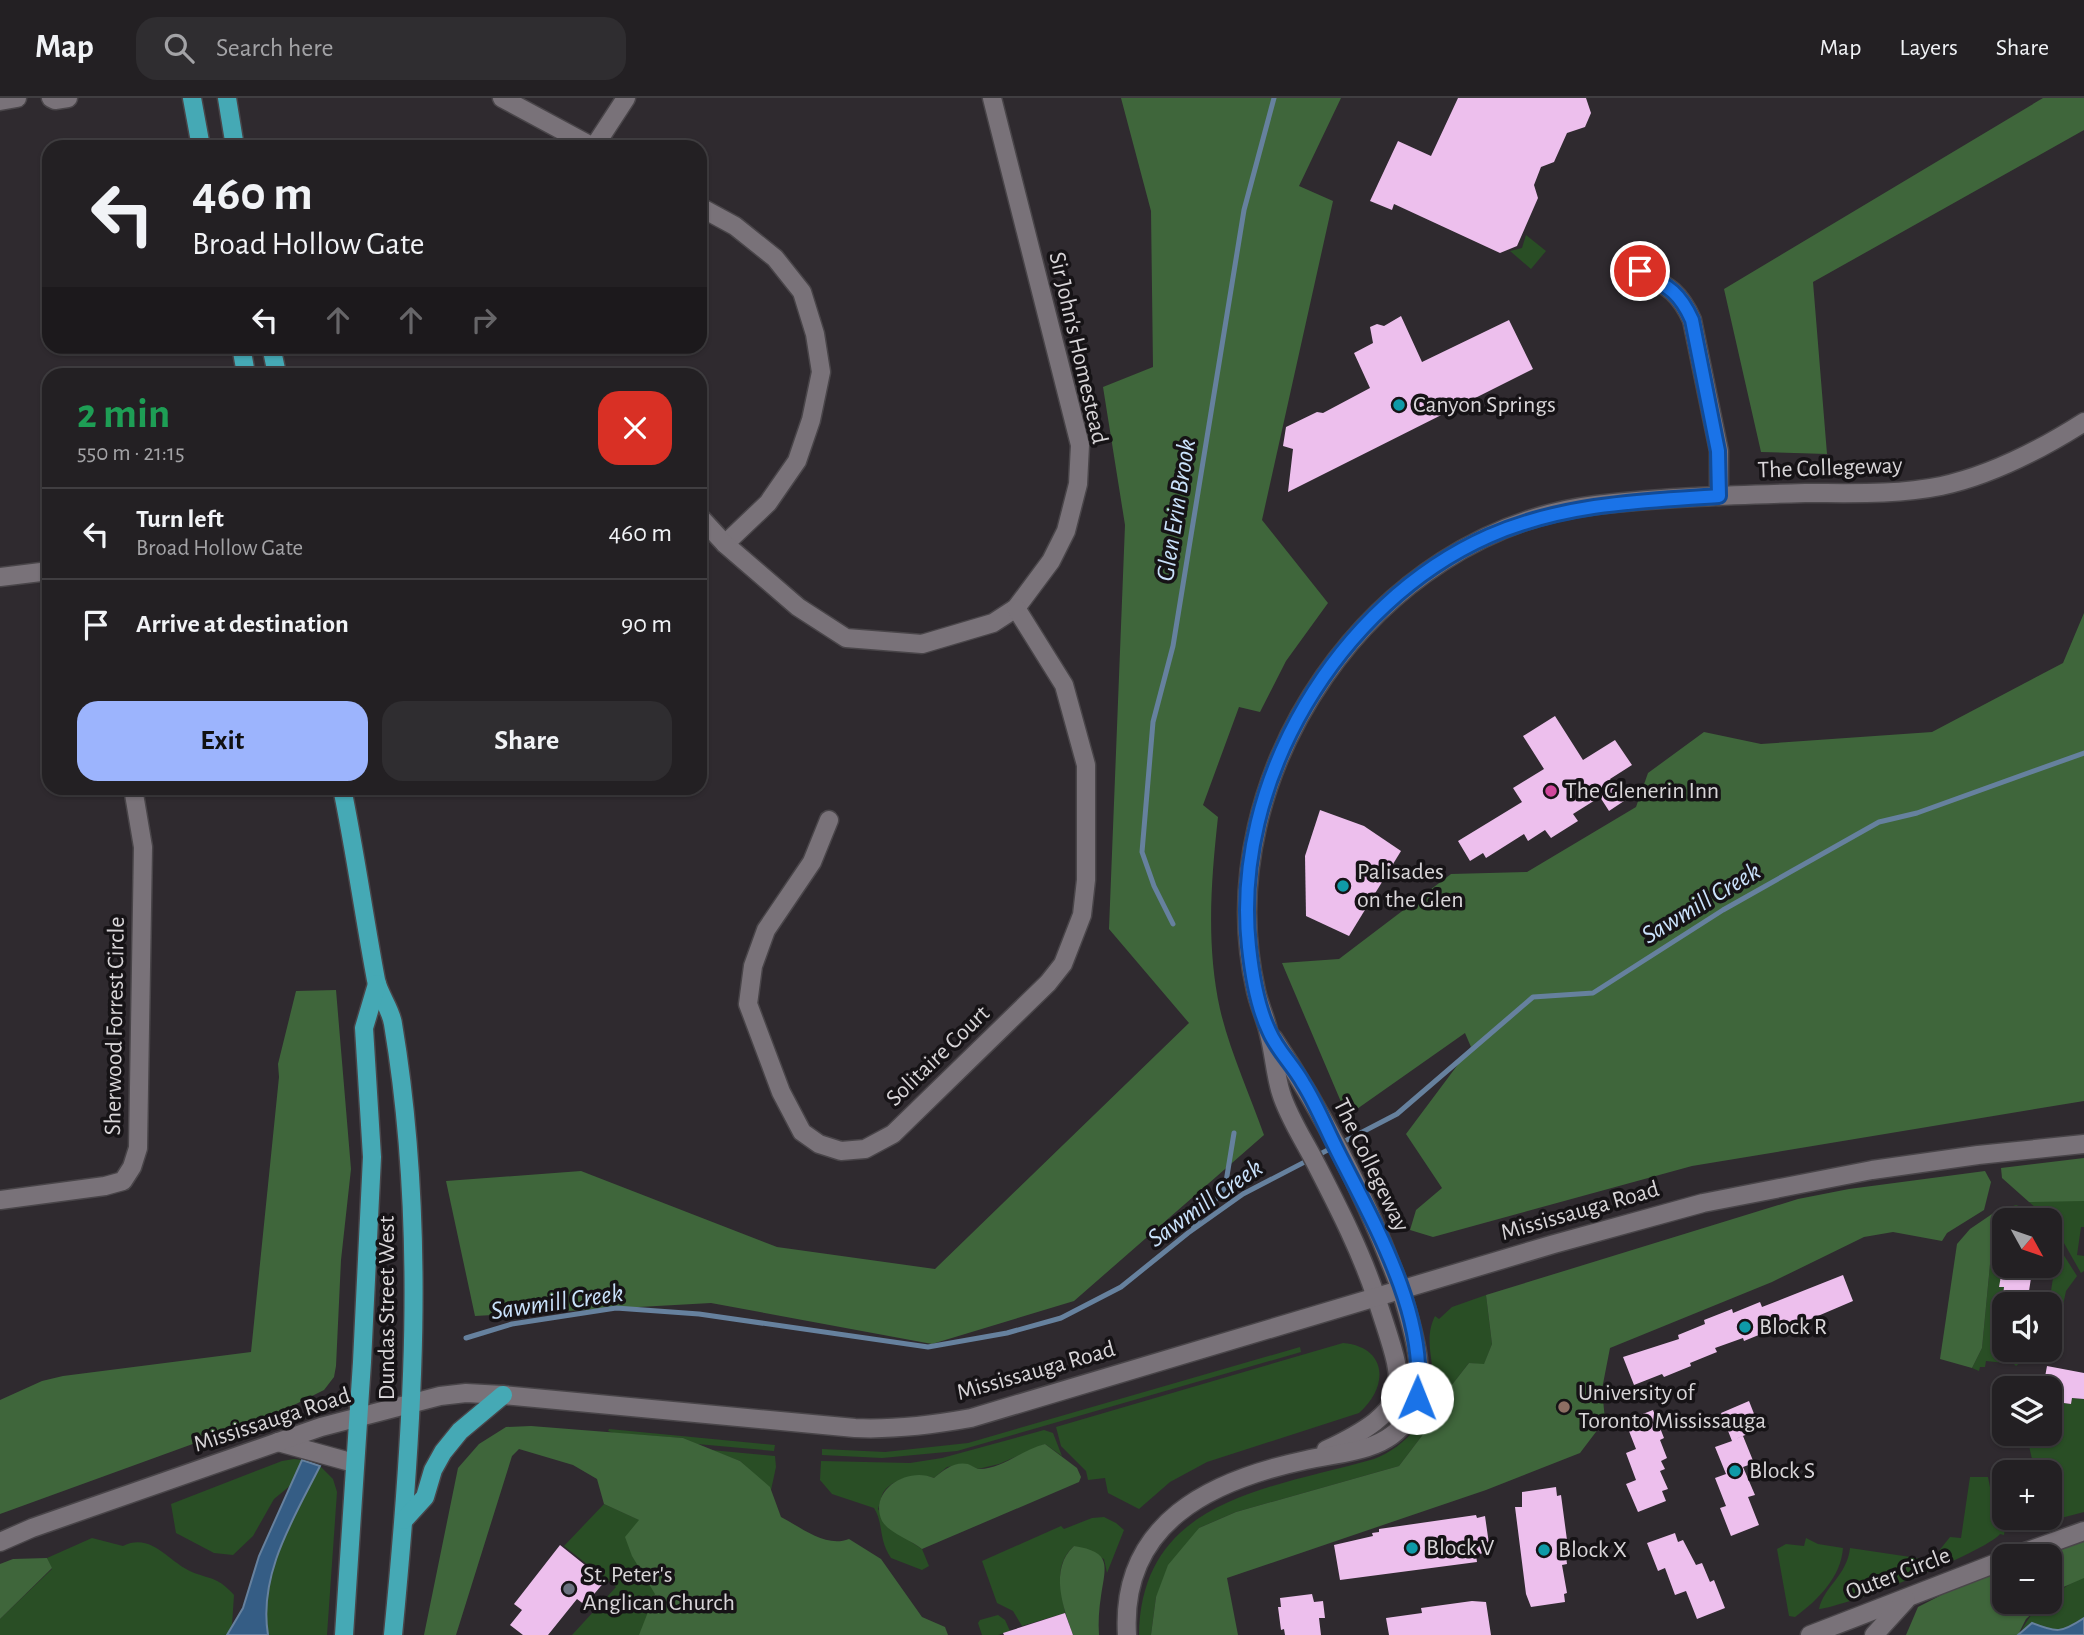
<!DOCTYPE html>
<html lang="en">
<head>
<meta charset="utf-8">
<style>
	:root { --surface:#232023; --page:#2f2d30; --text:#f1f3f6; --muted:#a3a3a6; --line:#403e41; --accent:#9cb4fd }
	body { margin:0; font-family:"Alegreya Sans",sans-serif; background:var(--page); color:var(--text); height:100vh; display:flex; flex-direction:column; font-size:26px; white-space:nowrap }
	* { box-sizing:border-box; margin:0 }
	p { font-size:23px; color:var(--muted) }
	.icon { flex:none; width:38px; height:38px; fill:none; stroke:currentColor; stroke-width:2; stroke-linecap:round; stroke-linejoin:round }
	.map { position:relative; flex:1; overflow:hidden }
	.sheet { position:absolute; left:42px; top:270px; width:665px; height:427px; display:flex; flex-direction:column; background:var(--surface); border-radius:21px; box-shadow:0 2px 5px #0004,0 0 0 2px var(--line) }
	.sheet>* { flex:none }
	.hud { position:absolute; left:42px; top:42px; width:665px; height:214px; border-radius:21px; box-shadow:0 2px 5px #0004,0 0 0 2px var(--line); background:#232023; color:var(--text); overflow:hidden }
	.needle { width:46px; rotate:130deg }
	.buttons { position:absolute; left:1992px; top:1110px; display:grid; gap:14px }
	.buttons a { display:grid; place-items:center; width:70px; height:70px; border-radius:14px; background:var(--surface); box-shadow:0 2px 5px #0004,0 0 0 2px var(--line); font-size:35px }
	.pin { position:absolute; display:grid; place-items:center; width:60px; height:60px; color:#fff; margin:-30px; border:4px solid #fff; border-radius:50%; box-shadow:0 2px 7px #0007 }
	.me { position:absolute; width:77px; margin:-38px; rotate:1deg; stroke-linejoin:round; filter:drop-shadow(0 0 5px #0008) }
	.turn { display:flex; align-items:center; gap:24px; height:147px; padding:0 35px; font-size:32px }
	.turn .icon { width:91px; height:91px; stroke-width:2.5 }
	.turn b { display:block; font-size:49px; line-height:60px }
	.lanes { display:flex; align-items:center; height:66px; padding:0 35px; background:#0003; justify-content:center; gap:35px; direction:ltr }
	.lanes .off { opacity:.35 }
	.round { display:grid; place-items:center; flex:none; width:74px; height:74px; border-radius:21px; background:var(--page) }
	.headline { display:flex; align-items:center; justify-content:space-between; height:119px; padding:0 35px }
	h1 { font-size:42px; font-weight:700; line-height:52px; color:#1e9e55 }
	.primary-button { display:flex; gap:14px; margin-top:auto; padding:14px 35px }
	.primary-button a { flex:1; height:80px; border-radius:21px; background:var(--accent); color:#111; font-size:28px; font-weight:700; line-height:80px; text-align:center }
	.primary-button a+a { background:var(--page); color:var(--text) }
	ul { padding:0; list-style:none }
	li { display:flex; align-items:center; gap:21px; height:91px; padding:0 35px; border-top:2px solid var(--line) }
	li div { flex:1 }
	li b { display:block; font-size:26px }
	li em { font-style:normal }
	header { display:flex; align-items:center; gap:42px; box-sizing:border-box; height:98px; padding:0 35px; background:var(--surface); border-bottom:2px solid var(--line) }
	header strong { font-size:33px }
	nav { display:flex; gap:38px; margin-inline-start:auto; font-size:24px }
	.search { width:490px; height:63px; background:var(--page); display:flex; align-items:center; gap:18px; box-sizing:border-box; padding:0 24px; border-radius:21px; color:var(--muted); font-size:26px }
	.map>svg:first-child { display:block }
	.green { fill:#294e25 }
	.forest { fill:#3f663b }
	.water { fill:#355d85; stroke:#66819e; stroke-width:2 }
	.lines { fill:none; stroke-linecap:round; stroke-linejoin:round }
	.stream { stroke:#66819e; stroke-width:5 }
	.building { fill:#edbfed }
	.street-casing { stroke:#494549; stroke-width:21 }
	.secondary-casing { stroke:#494549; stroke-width:21 }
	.primary-casing { stroke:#494549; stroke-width:21 }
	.street { stroke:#797279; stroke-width:18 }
	.secondary { stroke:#797279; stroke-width:18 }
	.primary { stroke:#45a9b5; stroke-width:18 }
	.route-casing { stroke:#114b97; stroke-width:18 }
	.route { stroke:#1a73e8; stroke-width:12 }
	.culture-dot { fill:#0f9aa8; stroke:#161316; stroke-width:2.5 }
	.hotel-dot { fill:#d1479c; stroke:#161316; stroke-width:2.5 }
	.education-dot { fill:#8d6e63; stroke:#161316; stroke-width:2.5 }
	.worship-dot { fill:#6b7280; stroke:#161316; stroke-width:2.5 }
	.labels { text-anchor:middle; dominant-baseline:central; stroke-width:7; stroke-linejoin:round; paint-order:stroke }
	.street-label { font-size:24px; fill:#d8d5d8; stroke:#161316 }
	.poi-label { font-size:24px; fill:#d8d5d8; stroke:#161316; text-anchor:start }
	.water-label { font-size:26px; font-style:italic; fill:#cae2fc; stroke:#161316 }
</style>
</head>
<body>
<header>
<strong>Map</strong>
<div class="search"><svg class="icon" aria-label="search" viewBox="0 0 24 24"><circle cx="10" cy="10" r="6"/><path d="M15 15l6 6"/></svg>Search here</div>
<nav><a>Map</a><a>Layers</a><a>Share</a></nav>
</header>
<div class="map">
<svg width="2084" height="1537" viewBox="0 0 2084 1537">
	<rect width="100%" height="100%" fill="#2f2a2f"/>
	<g class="green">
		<path d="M1526,137L1546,153L1531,171L1510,153L1522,150Z"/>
		<path d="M2038,1102L2084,1103V1129H2081L2077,1157L2084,1158V1173L2081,1175L2052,1124L2029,1104Z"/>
		<path d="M2016,1107L2029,1112L2042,1122H2004V1159L2000,1188L2004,1189L2000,1218H1995L1991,1247L2004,1249V1251H2036L2016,1268L2014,1266L1986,1263L1985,1269H1980L1979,1273L1972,1270L1982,1250L1995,1114Z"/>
		<path d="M2057,1154L2063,1156L2077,1178L2066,1193L2062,1212L2049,1209V1206Z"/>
		<path d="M1486,1197L1492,1246L1484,1267L1469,1265L1451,1288L1440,1314L1399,1368L1236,1414L1199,1430L1156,1499L1151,1537H1139C1141,1400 1270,1391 1374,1361C1407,1348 1432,1319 1433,1282C1433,1259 1424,1240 1435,1218L1439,1221L1452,1209Z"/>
		<path d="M1343,1245C1388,1249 1389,1289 1359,1315L1207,1364L1170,1384L1139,1411L1108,1395L1105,1380L1088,1382L1086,1373L1061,1348L1056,1329Z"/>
		<path d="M1300,1249L1301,1254L957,1353L882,1360L822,1357V1351L885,1354L968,1345Z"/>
		<path d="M2072,1300L2084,1301V1414L2042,1425L2036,1419H2049V1374H2035L2026,1335H2049V1303L2071,1306Z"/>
		<path d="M609,1331L775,1347L774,1353L697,1346L683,1340L614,1335L608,1333Z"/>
		<path d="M1044,1332L1053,1335L1062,1358L1045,1346L999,1366L978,1371L966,1366L947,1369L934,1380C920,1374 892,1380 883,1395C881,1399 880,1406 878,1411L896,1434L922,1451L929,1468L922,1472L891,1460C878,1441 884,1426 874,1410L832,1396L820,1382L821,1363L910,1365L942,1360Z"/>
		<path d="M711,1352L775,1358L776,1369L771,1392L740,1363Z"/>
		<path d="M294,1361L302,1362L291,1387L274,1401L253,1438L233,1457L214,1455L176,1435L171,1406L282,1363Z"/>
		<path d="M320,1368L333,1381L337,1394L327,1537H268C258,1476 294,1420 320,1368Z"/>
		<path d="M1970,1379H1988L1994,1409L2004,1407V1419H2007L2004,1437L2000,1436C1984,1455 1844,1509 1819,1511C1824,1488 1847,1478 1850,1450L1924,1461L1934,1459L1950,1439L1961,1440Z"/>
		<path d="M604,1406L829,1507L852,1537H572L616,1489L564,1448Z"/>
		<path d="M1104,1419L1116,1425L1124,1432L1107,1475L1104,1461L1074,1448C1053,1467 1061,1491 1065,1515L1022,1528L1013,1513L997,1505L982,1463L1061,1428L1064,1431L1092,1420Z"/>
		<path d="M92,1440L123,1448C152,1434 168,1464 192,1474C212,1482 218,1479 234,1497L232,1527L227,1537H0V1521L52,1471L47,1460Z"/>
		<path d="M1806,1440L1818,1446L1843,1450C1841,1479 1818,1502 1795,1519L1789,1518L1777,1451L1786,1446L1804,1448Z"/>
		<path d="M2084,1479V1520C2062,1535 2057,1535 2032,1525L2020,1536C2032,1508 2057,1492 2084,1479Z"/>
		<path d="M998,1517L1005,1522L1010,1533L998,1537H982L978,1525L980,1522Z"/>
	</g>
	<g class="forest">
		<path d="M1121,0H1341L1299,88L1333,103L1262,422L1328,505L1286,563L1260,614L1239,609L1203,707L1218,719C1211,783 1206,847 1220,911C1229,951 1250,997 1264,1037L1074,1203L932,1246L711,1205L475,1218L446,1083L581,1073L777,1149L935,1171L1189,925L1109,831L1125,427L1103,289L1153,269L1151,113Z"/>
		<path d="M2043,0H2084V32L1813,184L1827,356L1761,354L1724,191Z"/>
		<path d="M2084,515V1003L1692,1068L1433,1139L1410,1132L1416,1112L1442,1090L1406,1036L1471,949L1465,935L1347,1018L1282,865L1339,861L1451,776L1527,774L1636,709L1648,675L1704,634L1761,646L1932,634L2063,565Z"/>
		<path d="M336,892L351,1071L341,1162L336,1268L334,1279L324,1292L278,1315L0,1416V1302L42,1283L63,1278L251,1254L279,979L278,966L296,893Z"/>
		<path d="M2084,1060V1103L2029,1104L2002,1080L2001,1070Z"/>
		<path d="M1985,1073L1991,1084L1984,1112L1947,1135L1942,1143L1893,1134L1864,1139L1772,1184L1610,1250L1602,1291L1605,1322L1580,1355L1486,1392L1227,1480L1238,1537H1151L1156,1499L1168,1467L1199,1430L1236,1414L1399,1368L1440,1314L1451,1288L1469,1265L1484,1266L1492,1246L1486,1197L1798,1101L1849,1091Z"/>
		<path d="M1995,1114L1982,1250L1972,1270L1940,1261L1957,1146L1970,1131Z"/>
		<path d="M531,1328L683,1340L740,1363L770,1389L781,1419C802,1430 826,1450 849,1441L881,1461L922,1519L945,1529L948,1537H639L655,1496L632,1458L625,1439L639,1422L604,1406L597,1381L573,1367L519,1351L512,1358L456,1537H424L458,1370L479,1346L506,1329Z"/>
		<path d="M1045,1346L1077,1370L1081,1379L1079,1384L922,1451C911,1442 889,1435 882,1423C868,1393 907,1368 934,1380C943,1372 955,1363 968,1366C970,1367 976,1370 978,1371C1001,1372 1023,1351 1045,1346Z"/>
		<path d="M2084,1442V1480L2059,1491L2049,1500V1458H2042Z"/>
		<path d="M1074,1448C1112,1454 1106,1467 1101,1498C1099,1511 1098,1524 1099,1537H1073C1063,1509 1049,1471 1074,1448Z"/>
		<path d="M47,1460L52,1470L0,1521V1466L13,1461Z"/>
		<path d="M2004,1472V1503H2046L2026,1521L2018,1537H1906L1918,1509L1963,1486Z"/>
	</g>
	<g class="water">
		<path d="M302,1362L320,1368C294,1420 258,1476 268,1537H227L243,1510L259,1458Z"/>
		<path d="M2084,1520V1537H2018L2032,1525C2057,1535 2061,1535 2084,1520Z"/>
	</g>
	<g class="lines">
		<g class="stream">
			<path d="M1173,826L1154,788L1142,754L1153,624L1173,548L1244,112L1274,0"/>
			<path d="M1193,1128L1225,1090L1234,1035"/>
			<path d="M466,1240L512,1226L616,1210L699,1216L928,1249L1007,1235L1061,1220L1121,1189L1188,1135L1243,1096L1397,1016L1533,899L1593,895L1723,812L1879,724L1917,715L2084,655"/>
		</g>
	</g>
	<g class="building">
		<path d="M1458,0H1586L1591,15L1585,29L1567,35L1554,64L1541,69L1534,87L1538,100L1517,148L1500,155L1394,106L1392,112L1370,103L1398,43L1431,58Z"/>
		<path d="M1401,218L1422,264L1509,222L1533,271L1288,394L1293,351L1283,348L1286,329L1317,314L1323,315L1370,290L1354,255L1373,245L1370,229L1377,226L1384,228Z"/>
		<path d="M1555,618L1583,662L1615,642L1632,667L1610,681L1624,703L1609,713L1600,699L1573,716L1578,723L1551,740L1545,732L1528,743L1524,736L1486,760L1483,755L1470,763L1458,743L1522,704L1513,690L1544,671L1523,638Z"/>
		<path d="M1320,712L1364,728L1401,753L1349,838L1306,818L1305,758Z"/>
		<path d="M2003,1167H2033L2029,1193H2034L2032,1206H2002L2004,1189H1999Z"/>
		<path d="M1843,1177L1853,1203L1773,1237L1771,1232L1744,1243L1743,1240L1715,1250L1717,1254L1690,1265L1691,1268L1664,1279L1662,1276L1634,1287L1623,1259L1679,1241L1678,1237L1705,1226L1704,1222L1732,1211L1733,1215L1760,1204L1762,1209Z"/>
		<path d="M2047,1268L2084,1275V1301L2072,1300L2071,1306L2049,1303V1290H2043Z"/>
		<path d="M1749,1303L1760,1331L1733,1342L1743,1338L1754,1365L1743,1369L1755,1397L1748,1399L1759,1427L1731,1438L1720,1410L1726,1408L1715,1380L1726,1376L1715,1349L1732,1343L1721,1315Z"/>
		<path d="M1653,1312L1664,1340L1660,1342L1667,1360L1661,1363L1665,1371L1660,1373L1668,1391L1662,1393L1666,1403L1638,1414L1626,1386L1636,1382L1626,1355L1636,1351L1625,1323Z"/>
		<path d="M1556,1389L1557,1398L1561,1397L1569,1457L1566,1458L1567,1466L1562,1467L1567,1495L1564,1496L1565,1504L1531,1509L1526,1496L1515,1409H1522V1394Z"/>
		<path d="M1476,1417L1477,1420L1485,1418L1490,1453L1476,1457L1477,1464L1340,1482L1334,1447L1373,1438L1372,1435L1379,1434V1431Z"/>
		<path d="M1675,1435L1678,1444L1683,1442L1696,1467L1702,1465L1710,1484L1714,1482L1725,1510L1697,1521L1686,1493L1675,1497L1665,1470L1658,1473L1647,1445Z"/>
		<path d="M560,1447L605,1483L585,1507L577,1501L548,1537H523L510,1527L522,1512L514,1506Z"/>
		<path d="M1312,1496L1314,1504L1323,1503L1325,1520H1319L1321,1537H1285L1284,1531L1281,1532L1278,1509H1281L1280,1500Z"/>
		<path d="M1472,1503L1486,1504L1491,1537H1389L1386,1520L1422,1515L1421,1510Z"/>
		<path d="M1065,1515L1073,1537H1004L1003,1535Z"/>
	</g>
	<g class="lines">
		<g class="street-casing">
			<g id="street">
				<path d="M51,0L55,2L68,0"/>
				<path d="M502,0L593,49"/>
				<path d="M0,3L17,0"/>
				<path d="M594,49L626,0"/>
				<path d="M700,109L735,128L775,160L802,194L815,236L821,274L811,322L797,363L768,405L725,446"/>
				<path d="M1640,173C1667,188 1679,193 1692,222L1719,353V398"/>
				<path d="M700,419L725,446L798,509L846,540L922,546L993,525L1016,510L1051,463L1066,433L1078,386L1080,347L992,0"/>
				<path d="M0,479L49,473"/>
				<path d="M829,722L812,764L766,832L753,868L748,906L781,994L802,1034L819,1046L841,1053L865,1051L893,1036L1048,885L1063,866L1082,817L1086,782V667L1064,587L1016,510"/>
				<path d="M0,1102L105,1088L123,1083L132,1069L138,1050L143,749L133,690"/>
				<path d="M1326,1352C1421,1307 1404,1287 1376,1199"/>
				<path d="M2014,1458L2084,1433"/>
				<path d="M1127,1537C1120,1424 1212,1382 1306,1362C1342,1354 1391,1354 1410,1316C1430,1279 1412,1230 1401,1192"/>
				<path d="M1810,1537L2004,1462"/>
				<path d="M1874,1537L1906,1502"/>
			</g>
		</g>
		<g class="secondary-casing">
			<g id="secondary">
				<path d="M1273,940C1325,1017 1368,1104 1401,1192"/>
				<path d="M1376,1199C1360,1151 1337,1107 1314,1062C1303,1041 1288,1018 1281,995C1275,976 1274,955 1269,936C1266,921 1259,907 1256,893C1206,676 1375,433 1596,407C1665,399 1736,397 1806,395C1850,395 1897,397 1941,388C1992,377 2040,352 2084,324"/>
				<path d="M278,1344L354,1365"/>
				<path d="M0,1444L32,1430L321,1329L440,1298L466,1295L503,1297L855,1330C894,1332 932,1327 971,1320L1554,1146L1703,1105L1872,1072L1978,1057L2084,1046"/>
			</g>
		</g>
		<g class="primary-casing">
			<g id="primary">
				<path d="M192,0L201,49"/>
				<path d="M227,0L235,49"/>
				<path d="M241,248L246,276"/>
				<path d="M271,248L277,276"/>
				<path d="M342,690C355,753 364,818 376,882C379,897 391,911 393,926C427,1129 413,1333 393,1537"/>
				<path d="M404,1422L425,1399L433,1372L443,1354L460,1333L503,1297"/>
				<path d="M344,1537L362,1264L372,1059L364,930L377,886"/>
			</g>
		</g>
		<use href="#street" class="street"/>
		<use href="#secondary" class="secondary"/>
		<use href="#primary" class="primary"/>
	</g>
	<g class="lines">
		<g class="route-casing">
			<path id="route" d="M1417,1300C1428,1219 1375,1127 1339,1056C1327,1033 1317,1007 1303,985C1293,967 1277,952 1269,933C1257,908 1252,877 1249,849C1231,684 1338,505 1489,438C1562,406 1640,403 1719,398L1718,353L1692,222C1679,193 1667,188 1640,173"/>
		</g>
		<use href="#route" class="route"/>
	</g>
	<g class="culture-dot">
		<circle cx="1399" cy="307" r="7"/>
		<circle cx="1343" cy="788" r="7"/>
		<circle cx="1745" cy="1229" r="7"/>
		<circle cx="1735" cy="1373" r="7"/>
		<circle cx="1412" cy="1450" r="7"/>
		<circle cx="1544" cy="1452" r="7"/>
	</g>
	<circle class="hotel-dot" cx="1551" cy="693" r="7"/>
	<circle class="education-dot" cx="1564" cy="1309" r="7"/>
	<circle class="worship-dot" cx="569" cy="1491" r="7"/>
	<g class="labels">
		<g class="street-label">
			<text transform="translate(1078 250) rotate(77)">Sir John's Homestead</text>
			<text transform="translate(1830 370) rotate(-2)">The Collegeway</text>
			<text transform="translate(115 928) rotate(-89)">Sherwood Forrest Circle</text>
			<text transform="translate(938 958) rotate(-44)">Solitaire Court</text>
			<text transform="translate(1371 1067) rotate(64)">The Collegeway</text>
			<text transform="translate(1580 1113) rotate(-16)">Mississauga Road</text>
			<text transform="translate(387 1210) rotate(-90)">Dundas Street West</text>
			<text transform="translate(1036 1273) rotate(-16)">Mississauga Road</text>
			<text transform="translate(272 1322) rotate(-18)">Mississauga Road</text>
			<text transform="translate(1898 1476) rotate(-21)">Outer Circle</text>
		</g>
		<g class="poi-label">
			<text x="1413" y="307">Canyon Springs</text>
			<text x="1565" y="693">The Glenerin Inn</text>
			<text x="1357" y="774">Palisades<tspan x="1357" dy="28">on the Glen</tspan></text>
			<text x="1759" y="1229">Block R</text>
			<text x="1578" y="1295">University of<tspan x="1578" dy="28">Toronto Mississauga</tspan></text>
			<text x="1749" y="1373">Block S</text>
			<text x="1426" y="1450">Block V</text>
			<text x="1558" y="1452">Block X</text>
			<text x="583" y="1477">St. Peter's<tspan x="583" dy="28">Anglican Church</tspan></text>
		</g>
		<g class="water-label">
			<text transform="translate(1176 412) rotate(-81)">Glen Erin Brook</text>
			<text transform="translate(1701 805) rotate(-31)">Sawmill Creek</text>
			<text transform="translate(1205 1105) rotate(-35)">Sawmill Creek</text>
			<text transform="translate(557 1204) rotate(-8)">Sawmill Creek</text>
		</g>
	</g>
</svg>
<div class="buttons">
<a><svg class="needle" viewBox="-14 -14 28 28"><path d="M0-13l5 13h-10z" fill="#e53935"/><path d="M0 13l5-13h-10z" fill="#a3a3a6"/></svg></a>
<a><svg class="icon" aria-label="sound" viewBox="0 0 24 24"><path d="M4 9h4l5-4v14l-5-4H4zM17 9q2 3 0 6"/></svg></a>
<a><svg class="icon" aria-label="layers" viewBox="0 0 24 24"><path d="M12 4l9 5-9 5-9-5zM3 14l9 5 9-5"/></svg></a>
<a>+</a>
<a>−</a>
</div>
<div class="pin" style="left:1640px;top:173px;background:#d93025"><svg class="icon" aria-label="arrive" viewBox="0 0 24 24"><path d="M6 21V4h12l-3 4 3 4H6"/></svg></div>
<svg class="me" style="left:1417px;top:1300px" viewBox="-20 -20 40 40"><circle r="19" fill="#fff"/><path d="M0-13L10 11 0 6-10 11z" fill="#1a73e8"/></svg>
<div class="hud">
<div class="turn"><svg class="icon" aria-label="left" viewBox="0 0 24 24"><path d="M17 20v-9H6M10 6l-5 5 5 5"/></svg><div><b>460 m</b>Broad Hollow Gate</div></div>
<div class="lanes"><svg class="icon" aria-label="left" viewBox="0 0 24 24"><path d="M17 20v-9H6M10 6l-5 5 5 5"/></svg><svg class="icon off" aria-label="ahead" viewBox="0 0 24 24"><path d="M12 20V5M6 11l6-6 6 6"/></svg><svg class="icon off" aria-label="ahead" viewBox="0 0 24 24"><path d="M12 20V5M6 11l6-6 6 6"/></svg><svg class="icon off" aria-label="right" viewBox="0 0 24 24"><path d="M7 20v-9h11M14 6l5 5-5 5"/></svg></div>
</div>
<section class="sheet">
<div class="headline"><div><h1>2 min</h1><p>550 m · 21:15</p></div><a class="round" style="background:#d93025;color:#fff"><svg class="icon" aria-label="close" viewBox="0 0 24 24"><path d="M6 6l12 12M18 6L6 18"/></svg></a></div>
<ul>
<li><svg class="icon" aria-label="left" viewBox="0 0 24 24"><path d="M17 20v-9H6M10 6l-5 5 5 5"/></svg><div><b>Turn left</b><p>Broad Hollow Gate</p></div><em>460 m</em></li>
<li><svg class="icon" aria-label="arrive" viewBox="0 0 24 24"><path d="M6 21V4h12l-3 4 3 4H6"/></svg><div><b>Arrive at destination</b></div><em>90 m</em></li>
</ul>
<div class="primary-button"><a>Exit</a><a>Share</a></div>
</section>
</div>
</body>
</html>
